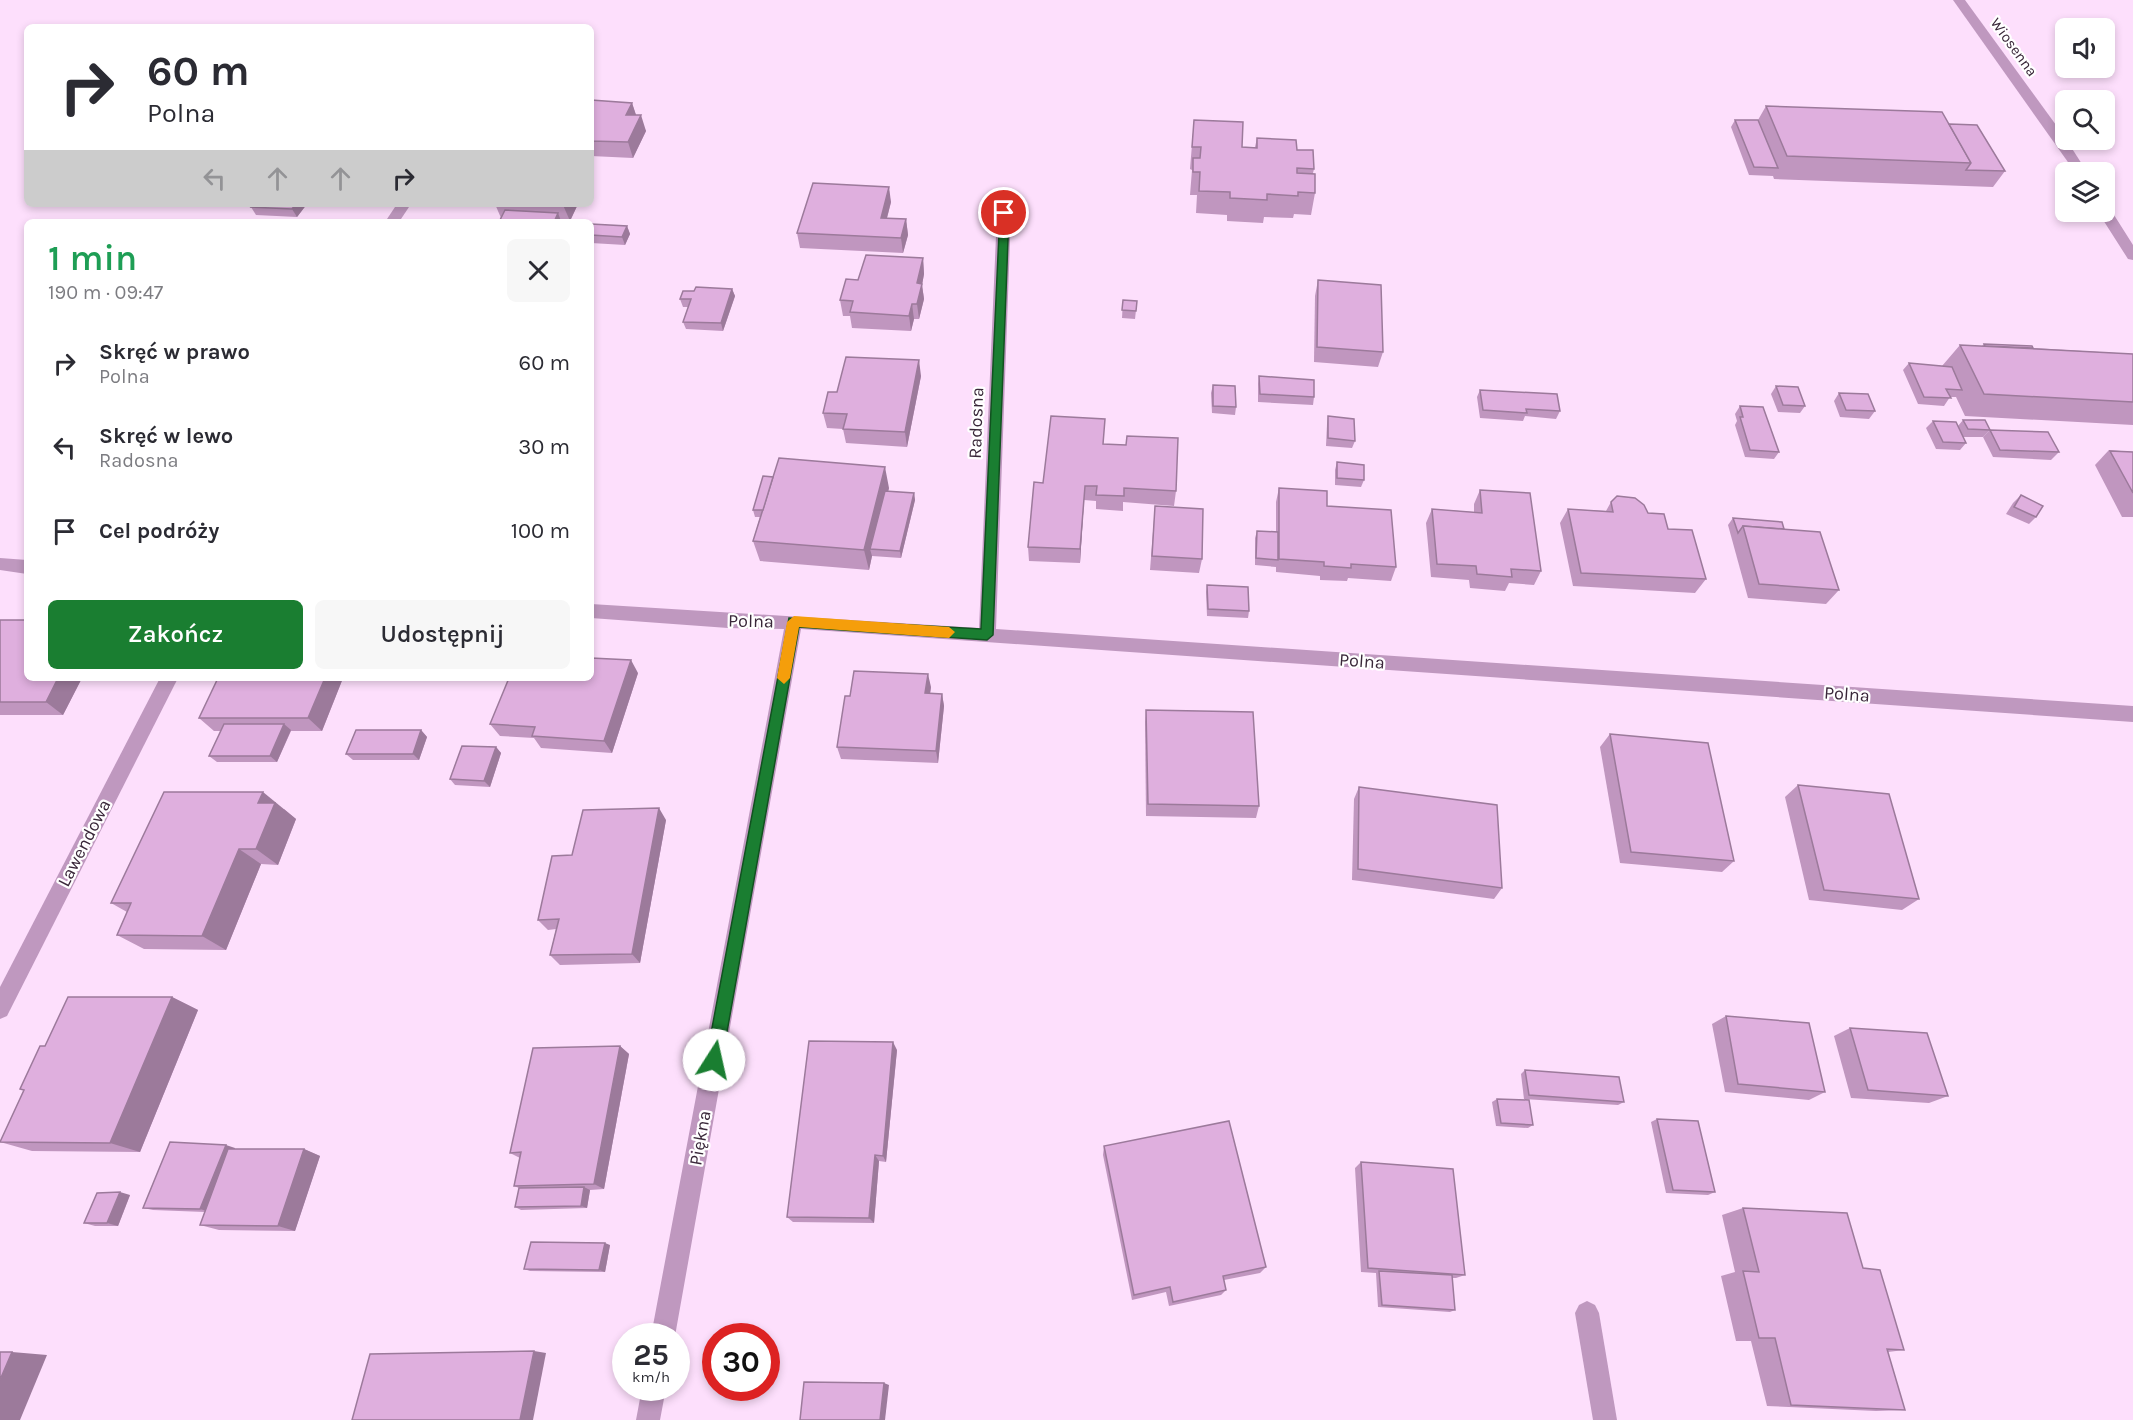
<!DOCTYPE html>
<html lang="pl">
<head>
<meta charset="utf-8">
<style>
	:root { --surface:#fff; --page:#f7f7f7; --text:#2b2b33; --muted:#7c7c81; --accent:#1a7e31 }
	body { margin:0; font-family:Karla,sans-serif; background:var(--page); color:var(--text); height:100vh; display:flex; flex-direction:column; font-size:22px; white-space:nowrap }
	* { box-sizing:border-box; margin:0 }
	p { font-size:20px; color:var(--muted) }
	.icon { flex:none; width:33px; height:33px; fill:none; stroke:currentColor; stroke-width:2; stroke-linecap:round; stroke-linejoin:round }
	.map { position:relative; flex:1; overflow:hidden }
	.side { position:absolute; left:24px; top:219px; width:570px; height:462px; display:flex; flex-direction:column; background:var(--surface); border-radius:9px; box-shadow:0 3px 9px #0003 }
	.side>* { flex:none }
	.banner { position:absolute; left:24px; top:24px; width:570px; height:183px; border-radius:9px; box-shadow:0 3px 9px #0003; background:#fff; color:var(--text); overflow:hidden }
	.controls { position:absolute; left:2055px; top:18px; display:grid; gap:12px }
	.controls a { display:grid; place-items:center; width:60px; height:60px; border-radius:9px; background:var(--surface); box-shadow:0 3px 9px #0003; font-size:30px }
	.speed { position:absolute; left:612px; top:1323px; display:flex; gap:12px; font-size:30px; font-weight:700; text-align:center }
	.speed>* { display:grid; place-content:center; width:78px; height:78px; border-radius:50%; background:var(--surface); box-shadow:0 3px 9px #0003; line-height:1 }
	.speed small { font-size:15px; font-weight:400 }
	.speed .limit { border:9px solid #d22; background:#fff; color:#111 }
	.pin { position:absolute; display:grid; place-items:center; width:51px; height:51px; color:#fff; margin:-26px; border:3px solid #fff; border-radius:50%; box-shadow:0 2px 6px #0007 }
	.me { position:absolute; width:66px; margin:-33px; rotate:10deg; stroke-linejoin:round; filter:drop-shadow(0 0 4px #0008) }
	.turn { display:flex; align-items:center; gap:21px; height:126px; padding:0 24px; font-size:27px }
	.turn .icon { width:78px; height:78px; stroke-width:2.5 }
	.turn b { display:block; font-size:42px; line-height:51px }
	.lanes { display:flex; align-items:center; height:57px; padding:0 24px; background:#0003; justify-content:center; gap:30px; direction:ltr }
	.lanes .off { opacity:.35 }
	.round { display:grid; place-items:center; flex:none; width:63px; height:63px; border-radius:9px; background:var(--page) }
	.head { display:flex; align-items:center; justify-content:space-between; height:102px; padding:0 24px }
	h1 { font-size:36px; font-weight:600; line-height:45px; color:#1e9e55 }
	.action { display:flex; gap:12px; margin-top:auto; padding:12px 24px }
	.action a { flex:1; height:69px; border-radius:9px; background:var(--accent); color:#fff; font-size:24px; font-weight:600; line-height:69px; text-align:center }
	.action a+a { background:var(--page); color:var(--text) }
	ul { padding:0; list-style:none }
	li { display:flex; align-items:center; gap:18px; height:84px; padding:0 24px }
	li div { flex:1 }
	li b { display:block; font-size:22px }
	li em { font-style:normal }
	.map>svg:first-child { display:block }
	.lines { fill:none; stroke-linecap:round; stroke-linejoin:round }
	.street { fill:#bf98bf; fill-rule:evenodd }
	.wall { fill:#c096bf }
	.shaded-wall { fill:#9c7a9b }
	.building { fill:#dfafde; stroke:#9c7a9b; stroke-width:1.5 }
	.route { fill:#1a7e31; stroke:#115220; stroke-width:1.5 }
	.slow { fill:#f59e0b }
	.labels { text-anchor:middle; dominant-baseline:central; stroke-width:4.5; stroke-linejoin:round; paint-order:stroke }
	.far-street-label { font-size:15px; fill:#392739; stroke:#fff }
	.street-label { font-size:18px; fill:#392739; stroke:#fff }
</style>
</head>
<body>
<div class="map">
<svg width="2133" height="1420" viewBox="0 0 2133 1420">
	<rect width="100%" height="100%" fill="#fddffc"/>
	<g class="lines">
		<g class="street">
			<path d="M1953,0H1965L2064,136L2087,172H2075Z"/>
			<path d="M397,204H411L399,222H385Z"/>
			<path d="M2104,206L2109,207L2133,245V260L2128,259L2098,212H2104Z"/>
			<path d="M1004,209L1011,213L996,629L2133,706V722L801,629L675,1336H651L784,629L728,628L591,618V604L979,628L997,213Z"/>
			<path d="M0,558L27,560V574L0,570Z"/>
			<path d="M160,678H178L7,1016L0,1019V987Z"/>
			<path d="M1587,1301L1595,1305L1599,1313L1617,1420H1593L1575,1313L1579,1305Z"/>
			<path d="M642,1388H666L660,1420H636Z"/>
		</g>
	</g>
	<g class="wall">
		<path d="M591,100L632,103L636,115L646,131L633,158L591,156Z"/>
		<path d="M1766,106L1949,124L2005,171L1993,187L1774,179L1773,176L1749,175L1731,127L1735,120H1758Z"/>
		<path d="M1194,120L1242,147H1255L1257,138L1297,150L1314,169L1313,173L1315,193L1311,215L1294,214L1293,218L1264,217L1263,223L1227,221V215L1196,213L1197,195H1190L1192,170L1190,169Z"/>
		<path d="M891,202L887,218L906,219L908,235L903,253L800,248L797,233Z"/>
		<path d="M253,204H307L297,217L256,215L251,207Z"/>
		<path d="M495,204H578L570,221H561V222L501,218Z"/>
		<path d="M591,224L627,226L630,234L625,245L591,243Z"/>
		<path d="M923,258L924,274L922,285L924,299L919,319H914L911,331L852,328L850,316H843L840,300L858,280Z"/>
		<path d="M1318,280L1383,352L1378,367L1314,362L1315,296Z"/>
		<path d="M732,289L735,296L723,331L686,329L683,322L688,307H683L680,299L694,291Z"/>
		<path d="M1123,300L1137,301L1135,319L1122,318Z"/>
		<path d="M1984,344L2033,348L2133,354V425L1965,416L1956,397H1950L1944,406L1918,404L1903,370L1909,363L1942,366L1960,345L1982,346Z"/>
		<path d="M921,376L907,447L846,443L843,429L827,428L823,413L837,392Z"/>
		<path d="M1259,376L1314,397L1313,405L1258,402V384Z"/>
		<path d="M1213,385L1236,407L1235,415L1212,413L1211,393Z"/>
		<path d="M1776,386L1805,406L1800,413L1778,412L1771,394Z"/>
		<path d="M1480,390L1560,411L1556,419L1525,416L1523,421L1480,418L1477,397Z"/>
		<path d="M1839,393L1875,411L1869,419L1840,417L1834,401Z"/>
		<path d="M1740,406L1779,452L1774,459L1745,457L1735,425L1737,421L1735,414Z"/>
		<path d="M1328,416L1355,441L1352,448L1326,446L1327,424Z"/>
		<path d="M1963,420L1990,430L1983,437H1963L1966,443L1960,450L1936,449L1926,428L1933,421L1958,426Z"/>
		<path d="M1990,430L2059,452L2051,460L1993,457L1983,437Z"/>
		<path d="M1104,434L1103,444L1176,491L1174,506L1123,502V511L1096,509V501L1084,500L1080,563L1029,561L1028,547L1043,483Z"/>
		<path d="M2109,450L2133,452V517H2122L2095,465Z"/>
		<path d="M1337,462L1364,480L1361,487L1335,485V470Z"/>
		<path d="M889,488L888,491L914,493L915,500L901,558L872,556L869,570L760,561L753,541L760,517H755L753,510Z"/>
		<path d="M1279,488L1327,506L1396,567L1391,581L1348,578L1347,581L1320,580V576L1276,572V567L1255,565V538L1257,531L1276,532V502Z"/>
		<path d="M1480,490L1541,571L1534,585L1509,583L1505,591L1470,588L1469,580L1431,577L1426,523L1432,509L1474,512V504Z"/>
		<path d="M2021,495L2036,517L2029,524L2006,514L2013,503Z"/>
		<path d="M1611,502L1648,513L1668,529L1706,579L1695,593L1573,586L1560,523L1568,509L1606,511Z"/>
		<path d="M1155,506L1202,559L1199,573L1150,570Z"/>
		<path d="M1733,518L1784,529L1839,590L1826,604L1748,598L1728,525Z"/>
		<path d="M1207,585L1249,611L1248,618L1207,616L1206,592Z"/>
		<path d="M0,620L27,678H82L63,715H0Z"/>
		<path d="M638,673L612,753L541,748L534,738L500,736L490,724Z"/>
		<path d="M343,678L322,731H291L277,762H217L209,756L221,731H214L199,718Z"/>
		<path d="M931,687L930,694H942L944,706L938,763L841,759L837,747Z"/>
		<path d="M1146,710L1259,806L1256,818L1146,816L1145,722Z"/>
		<path d="M421,730L427,737L419,760H353L346,754Z"/>
		<path d="M1610,734L1734,861L1722,872L1620,863L1600,747Z"/>
		<path d="M496,747L501,753L490,787L455,785L450,779Z"/>
		<path d="M1798,785L1919,899L1902,910L1809,900L1785,797Z"/>
		<path d="M1359,787L1502,888L1494,899L1352,880L1354,799Z"/>
		<path d="M284,809L296,819L278,865L261,864L226,950L144,949L117,935L127,912L111,903Z"/>
		<path d="M666,820L640,963L560,965L550,955L556,929L548,930L538,920L572,855Z"/>
		<path d="M172,997L198,1010L140,1152L32,1151L0,1142L45,1046Z"/>
		<path d="M1726,1016L1825,1092L1809,1100L1725,1092L1712,1024Z"/>
		<path d="M1850,1028L1948,1096L1929,1103L1851,1098L1834,1036Z"/>
		<path d="M620,1046L629,1054L604,1189L590,1190L587,1208L521,1210L515,1207L519,1188L514,1186L520,1158L510,1153Z"/>
		<path d="M897,1050L886,1162L879,1161L874,1223L793,1222L787,1217Z"/>
		<path d="M1525,1070L1624,1102L1618,1105L1524,1099L1521,1074Z"/>
		<path d="M1497,1099L1533,1125L1528,1128L1496,1126L1492,1102Z"/>
		<path d="M1657,1119L1715,1192L1708,1195L1666,1193L1651,1122Z"/>
		<path d="M1104,1146L1266,1267L1260,1273L1224,1280L1226,1290L1221,1295L1169,1306L1166,1292L1132,1300L1103,1155Z"/>
		<path d="M235,1148V1149H304L320,1156L295,1231L219,1230L200,1225L205,1212L153,1210L143,1208Z"/>
		<path d="M1361,1162L1465,1275L1456,1278H1452L1455,1310L1450,1312L1378,1307L1376,1273L1361,1272L1355,1168Z"/>
		<path d="M130,1195L118,1226H95L84,1223Z"/>
		<path d="M1743,1208L1863,1268L1904,1350L1888,1352L1905,1410L1876,1411L1767,1406L1751,1341H1736L1721,1276L1735,1272L1722,1215Z"/>
		<path d="M610,1245L605,1272L530,1271L524,1269Z"/>
	</g>
	<g class="shaded-wall">
		<path d="M632,103L637,118L626,115Z"/>
		<path d="M641,115L646,131L633,158L628,142Z"/>
		<path d="M889,187L891,202L883,233L881,218Z"/>
		<path d="M296,204H307L297,217L292,209Z"/>
		<path d="M564,204H578L570,221L563,205Z"/>
		<path d="M558,213L561,221V222H554Z"/>
		<path d="M906,219L908,235L903,253L901,238Z"/>
		<path d="M627,226L630,234L625,245L622,237Z"/>
		<path d="M923,258L924,274L922,285L924,299L919,319L917,304V283Z"/>
		<path d="M732,289L735,296L723,331L721,323Z"/>
		<path d="M912,304L914,319L911,331L909,316Z"/>
		<path d="M919,360L921,376L907,447L905,432Z"/>
		<path d="M885,467L889,488L874,549H870L872,556L869,570L864,550Z"/>
		<path d="M1085,486L1084,500L1080,563V549Z"/>
		<path d="M914,493L915,500L901,558L900,551Z"/>
		<path d="M631,660L638,673L612,753L604,741Z"/>
		<path d="M928,674L931,687L928,706L925,693Z"/>
		<path d="M58,678H82L63,715L46,702Z"/>
		<path d="M325,678H343L322,731L308,718Z"/>
		<path d="M942,694L944,706L938,763L936,751Z"/>
		<path d="M284,724L291,730L277,762L270,756Z"/>
		<path d="M421,730L427,737L419,760L413,754Z"/>
		<path d="M496,747L501,753L490,787L484,781Z"/>
		<path d="M263,792L296,819L278,865L256,849L258,803Z"/>
		<path d="M659,808L666,820L640,963L632,954Z"/>
		<path d="M239,849L261,864L226,950L202,936Z"/>
		<path d="M172,997L198,1010L140,1152L110,1143Z"/>
		<path d="M893,1042L897,1050L886,1162L883,1156Z"/>
		<path d="M620,1046L629,1054L604,1189L594,1184Z"/>
		<path d="M226,1145L235,1148L210,1212L200,1209Z"/>
		<path d="M304,1149L320,1156L295,1231L278,1226Z"/>
		<path d="M875,1155L879,1161L874,1223L869,1218Z"/>
		<path d="M584,1187L590,1190L587,1208L581,1206Z"/>
		<path d="M120,1192L130,1195L118,1226L107,1223Z"/>
		<path d="M605,1243L610,1245L605,1272L599,1270Z"/>
		<path d="M534,1351L546,1353L533,1420H520Z"/>
		<path d="M12,1352L47,1355L20,1420H0V1380Z"/>
		<path d="M884,1383L889,1385L885,1420H880Z"/>
	</g>
	<g class="building">
		<path d="M591,100L632,103L626,115H641L628,142L591,141Z"/>
		<path d="M1766,106L1942,112L1971,163L1787,156Z"/>
		<path d="M1194,120L1243,122L1242,147L1257,148V138L1296,140L1297,150H1313L1314,169L1297,168V173L1315,174V193L1298,192V196L1267,194V200L1230,198V192L1199,191L1200,172H1193V158H1200L1201,147H1192Z"/>
		<path d="M1735,120H1758L1778,168L1754,167Z"/>
		<path d="M1949,124L1977,125L2005,171L1966,170L1971,163Z"/>
		<path d="M813,183L889,187L881,218L906,219L901,238L797,233Z"/>
		<path d="M253,204H296L292,209L251,207Z"/>
		<path d="M529,204H564L563,205Z"/>
		<path d="M505,210L558,213L554,222H499Z"/>
		<path d="M591,224L627,226L622,237L591,235Z"/>
		<path d="M866,255L923,258L917,283L922,284L917,304H912L909,316L850,312L853,301L840,300L846,279L858,280Z"/>
		<path d="M1318,280L1381,285L1383,352L1317,347Z"/>
		<path d="M696,287L732,289L721,323L683,322L691,299H680L683,291H694Z"/>
		<path d="M1123,300L1137,301L1136,311L1122,310Z"/>
		<path d="M1984,344L2032,346L2033,348L1985,346Z"/>
		<path d="M1960,345L2133,354V402L1984,394Z"/>
		<path d="M846,357L919,360L905,432L843,429L847,414L823,413L828,392H837Z"/>
		<path d="M1909,363L1952,367L1962,390L1946,389L1951,398L1924,397Z"/>
		<path d="M1259,376L1314,380V397L1260,394Z"/>
		<path d="M1213,385L1235,386L1236,407L1213,406Z"/>
		<path d="M1776,386L1798,387L1805,406L1783,405Z"/>
		<path d="M1480,390L1557,394L1560,411L1526,409L1527,413L1483,410Z"/>
		<path d="M1839,393L1868,394L1875,411L1846,410Z"/>
		<path d="M1740,406L1763,407L1779,452L1750,450L1740,417H1743Z"/>
		<path d="M1051,416L1105,419L1103,444L1126,445L1127,436L1178,438L1176,491L1124,488V496L1096,495L1097,486H1085L1080,549L1028,547L1034,482L1043,483Z"/>
		<path d="M1328,416L1354,419L1355,441L1328,438Z"/>
		<path d="M1963,420H1985L1990,430L1968,429Z"/>
		<path d="M1933,421L1956,422L1966,443L1943,442Z"/>
		<path d="M1990,430L2048,432L2059,452L2000,450Z"/>
		<path d="M2110,451L2133,452V493Z"/>
		<path d="M779,458L885,467L864,550L753,541Z"/>
		<path d="M1337,462L1364,465V480L1337,478Z"/>
		<path d="M763,476L773,477L763,510H753Z"/>
		<path d="M1279,488L1327,491V506L1391,510L1396,567L1351,564V568L1324,566V562L1279,559Z"/>
		<path d="M1480,490L1530,493L1541,571L1511,569L1512,577L1477,574L1476,566L1437,564L1432,509L1482,513Z"/>
		<path d="M885,491L914,493L900,551L870,549Z"/>
		<path d="M2021,495L2043,506L2036,517L2014,507Z"/>
		<path d="M1617,496L1635,498L1644,505L1648,513L1664,514L1668,529L1692,530L1706,579L1581,573L1568,509L1613,512L1611,502Z"/>
		<path d="M1155,506L1203,509L1202,559L1152,556Z"/>
		<path d="M1733,518L1782,522L1784,529L1743,526L1738,533Z"/>
		<path d="M1743,526L1820,532L1839,590L1759,584Z"/>
		<path d="M1257,531L1278,532V560L1256,558Z"/>
		<path d="M1207,585L1248,587L1249,611L1208,609Z"/>
		<path d="M0,620H27V678H58L46,702H0Z"/>
		<path d="M591,658L631,660L604,741L532,736L535,727L490,724L509,678H591Z"/>
		<path d="M854,671L928,674L925,693L942,694L936,751L837,747L845,696H850Z"/>
		<path d="M218,678H325L308,718H199Z"/>
		<path d="M1146,710L1253,712L1259,806L1148,804Z"/>
		<path d="M224,724H284L270,756H209Z"/>
		<path d="M356,730H421L413,754H346Z"/>
		<path d="M1610,734L1708,743L1734,861L1631,852Z"/>
		<path d="M462,746L496,747L484,781L450,779Z"/>
		<path d="M1798,785L1889,794L1919,899L1824,890Z"/>
		<path d="M1359,787L1497,805L1502,888L1358,869Z"/>
		<path d="M164,792H263L258,803H275L256,849H239L202,936L117,935L131,903H111Z"/>
		<path d="M659,808L632,954L550,955L559,919L538,920L552,856L572,855L583,810Z"/>
		<path d="M68,997H172L110,1143L0,1142L24,1090L20,1089L40,1046H45Z"/>
		<path d="M1726,1016L1809,1023L1825,1092L1738,1084Z"/>
		<path d="M1850,1028L1927,1033L1948,1096L1868,1090Z"/>
		<path d="M809,1041L893,1042L883,1156L875,1155L869,1218L787,1217Z"/>
		<path d="M620,1046L594,1184L514,1186L521,1152L510,1153L533,1048Z"/>
		<path d="M1525,1070L1619,1077L1624,1102L1529,1095Z"/>
		<path d="M1497,1099L1529,1100L1533,1125L1501,1123Z"/>
		<path d="M1657,1119L1698,1121L1715,1192L1673,1190Z"/>
		<path d="M1229,1121L1266,1267L1223,1276L1226,1290L1173,1302L1170,1287L1134,1295L1104,1146Z"/>
		<path d="M170,1142L226,1145L200,1209L143,1208Z"/>
		<path d="M228,1149H304L278,1226L200,1225Z"/>
		<path d="M1361,1162L1453,1169L1465,1275L1368,1268Z"/>
		<path d="M584,1187L581,1206L515,1207L519,1188Z"/>
		<path d="M120,1192L107,1223H84L97,1193Z"/>
		<path d="M1743,1208L1847,1213L1863,1268L1880,1270L1904,1350L1887,1349L1905,1410L1791,1405L1775,1338H1759L1743,1271L1759,1272Z"/>
		<path d="M531,1242L605,1243L599,1270L524,1269Z"/>
		<path d="M1379,1271L1452,1275L1455,1310L1382,1305Z"/>
		<path d="M534,1351L520,1420H352L370,1354Z"/>
		<path d="M0,1352H12L0,1380Z"/>
		<path d="M804,1382L884,1383L880,1420H881H800Z"/>
	</g>
	<path class="route" d="M1000,211L1009,213L993,635L987,640L799,627L722,1060L720,1065L714,1068L708,1065L706,1060L789,618L981,629Z"/>
	<path class="slow" d="M794,616L949,627L955,632L949,638L799,627L790,678L784,684L777,678L787,622Z"/>
	<g class="labels">
		<g class="far-street-label">
			<text transform="translate(2014 47) rotate(54)">Wiosenna</text>
		</g>
		<g class="street-label">
			<text transform="translate(976 423) rotate(-88)">Radosna</text>
			<text transform="translate(751 621) rotate(1)">Polna</text>
			<text transform="translate(1362 661) rotate(4)">Polna</text>
			<text transform="translate(1847 694) rotate(4)">Polna</text>
			<text transform="translate(84 843) rotate(-63)">Lawendowa</text>
			<text transform="translate(700 1138) rotate(-80)">Piękna</text>
		</g>
	</g>
</svg>
<div class="controls">
<a><svg class="icon" aria-label="sound" viewBox="0 0 24 24"><path d="M4 9h4l5-4v14l-5-4H4zM17 9q2 3 0 6"/></svg></a>
<a><svg class="icon" aria-label="search" viewBox="0 0 24 24"><circle cx="10" cy="10" r="6"/><path d="M15 15l6 6"/></svg></a>
<a><svg class="icon" aria-label="layers" viewBox="0 0 24 24"><path d="M12 4l9 5-9 5-9-5zM3 14l9 5 9-5"/></svg></a>
</div>
<div class="speed"><div>25<small>km/h</small></div><div class="limit">30</div></div>
<div class="pin" style="left:1004px;top:213px;background:#d93025"><svg class="icon" aria-label="arrive" viewBox="0 0 24 24"><path d="M6 21V4h12l-3 4 3 4H6"/></svg></div>
<svg class="me" style="left:714px;top:1060px" viewBox="-20 -20 40 40"><circle r="19" fill="#fff"/><path d="M0-13L10 11 0 6-10 11z" fill="#1a7e31"/></svg>
<div class="banner">
<div class="turn"><svg class="icon" aria-label="right" viewBox="0 0 24 24"><path d="M7 20v-9h11M14 6l5 5-5 5"/></svg><div><b>60 m</b>Polna</div></div>
<div class="lanes"><svg class="icon off" aria-label="left" viewBox="0 0 24 24"><path d="M17 20v-9H6M10 6l-5 5 5 5"/></svg><svg class="icon off" aria-label="ahead" viewBox="0 0 24 24"><path d="M12 20V5M6 11l6-6 6 6"/></svg><svg class="icon off" aria-label="ahead" viewBox="0 0 24 24"><path d="M12 20V5M6 11l6-6 6 6"/></svg><svg class="icon" aria-label="right" viewBox="0 0 24 24"><path d="M7 20v-9h11M14 6l5 5-5 5"/></svg></div>
</div>
<section class="side">
<div class="head"><div><h1>1 min</h1><p>190 m · 09:47</p></div><a class="round"><svg class="icon" aria-label="close" viewBox="0 0 24 24"><path d="M6 6l12 12M18 6L6 18"/></svg></a></div>
<ul>
<li><svg class="icon" aria-label="right" viewBox="0 0 24 24"><path d="M7 20v-9h11M14 6l5 5-5 5"/></svg><div><b>Skręć w prawo</b><p>Polna</p></div><em>60 m</em></li>
<li><svg class="icon" aria-label="left" viewBox="0 0 24 24"><path d="M17 20v-9H6M10 6l-5 5 5 5"/></svg><div><b>Skręć w lewo</b><p>Radosna</p></div><em>30 m</em></li>
<li><svg class="icon" aria-label="arrive" viewBox="0 0 24 24"><path d="M6 21V4h12l-3 4 3 4H6"/></svg><div><b>Cel podróży</b></div><em>100 m</em></li>
</ul>
<div class="action"><a>Zakończ</a><a>Udostępnij</a></div>
</section>
</div>
</body>
</html>
